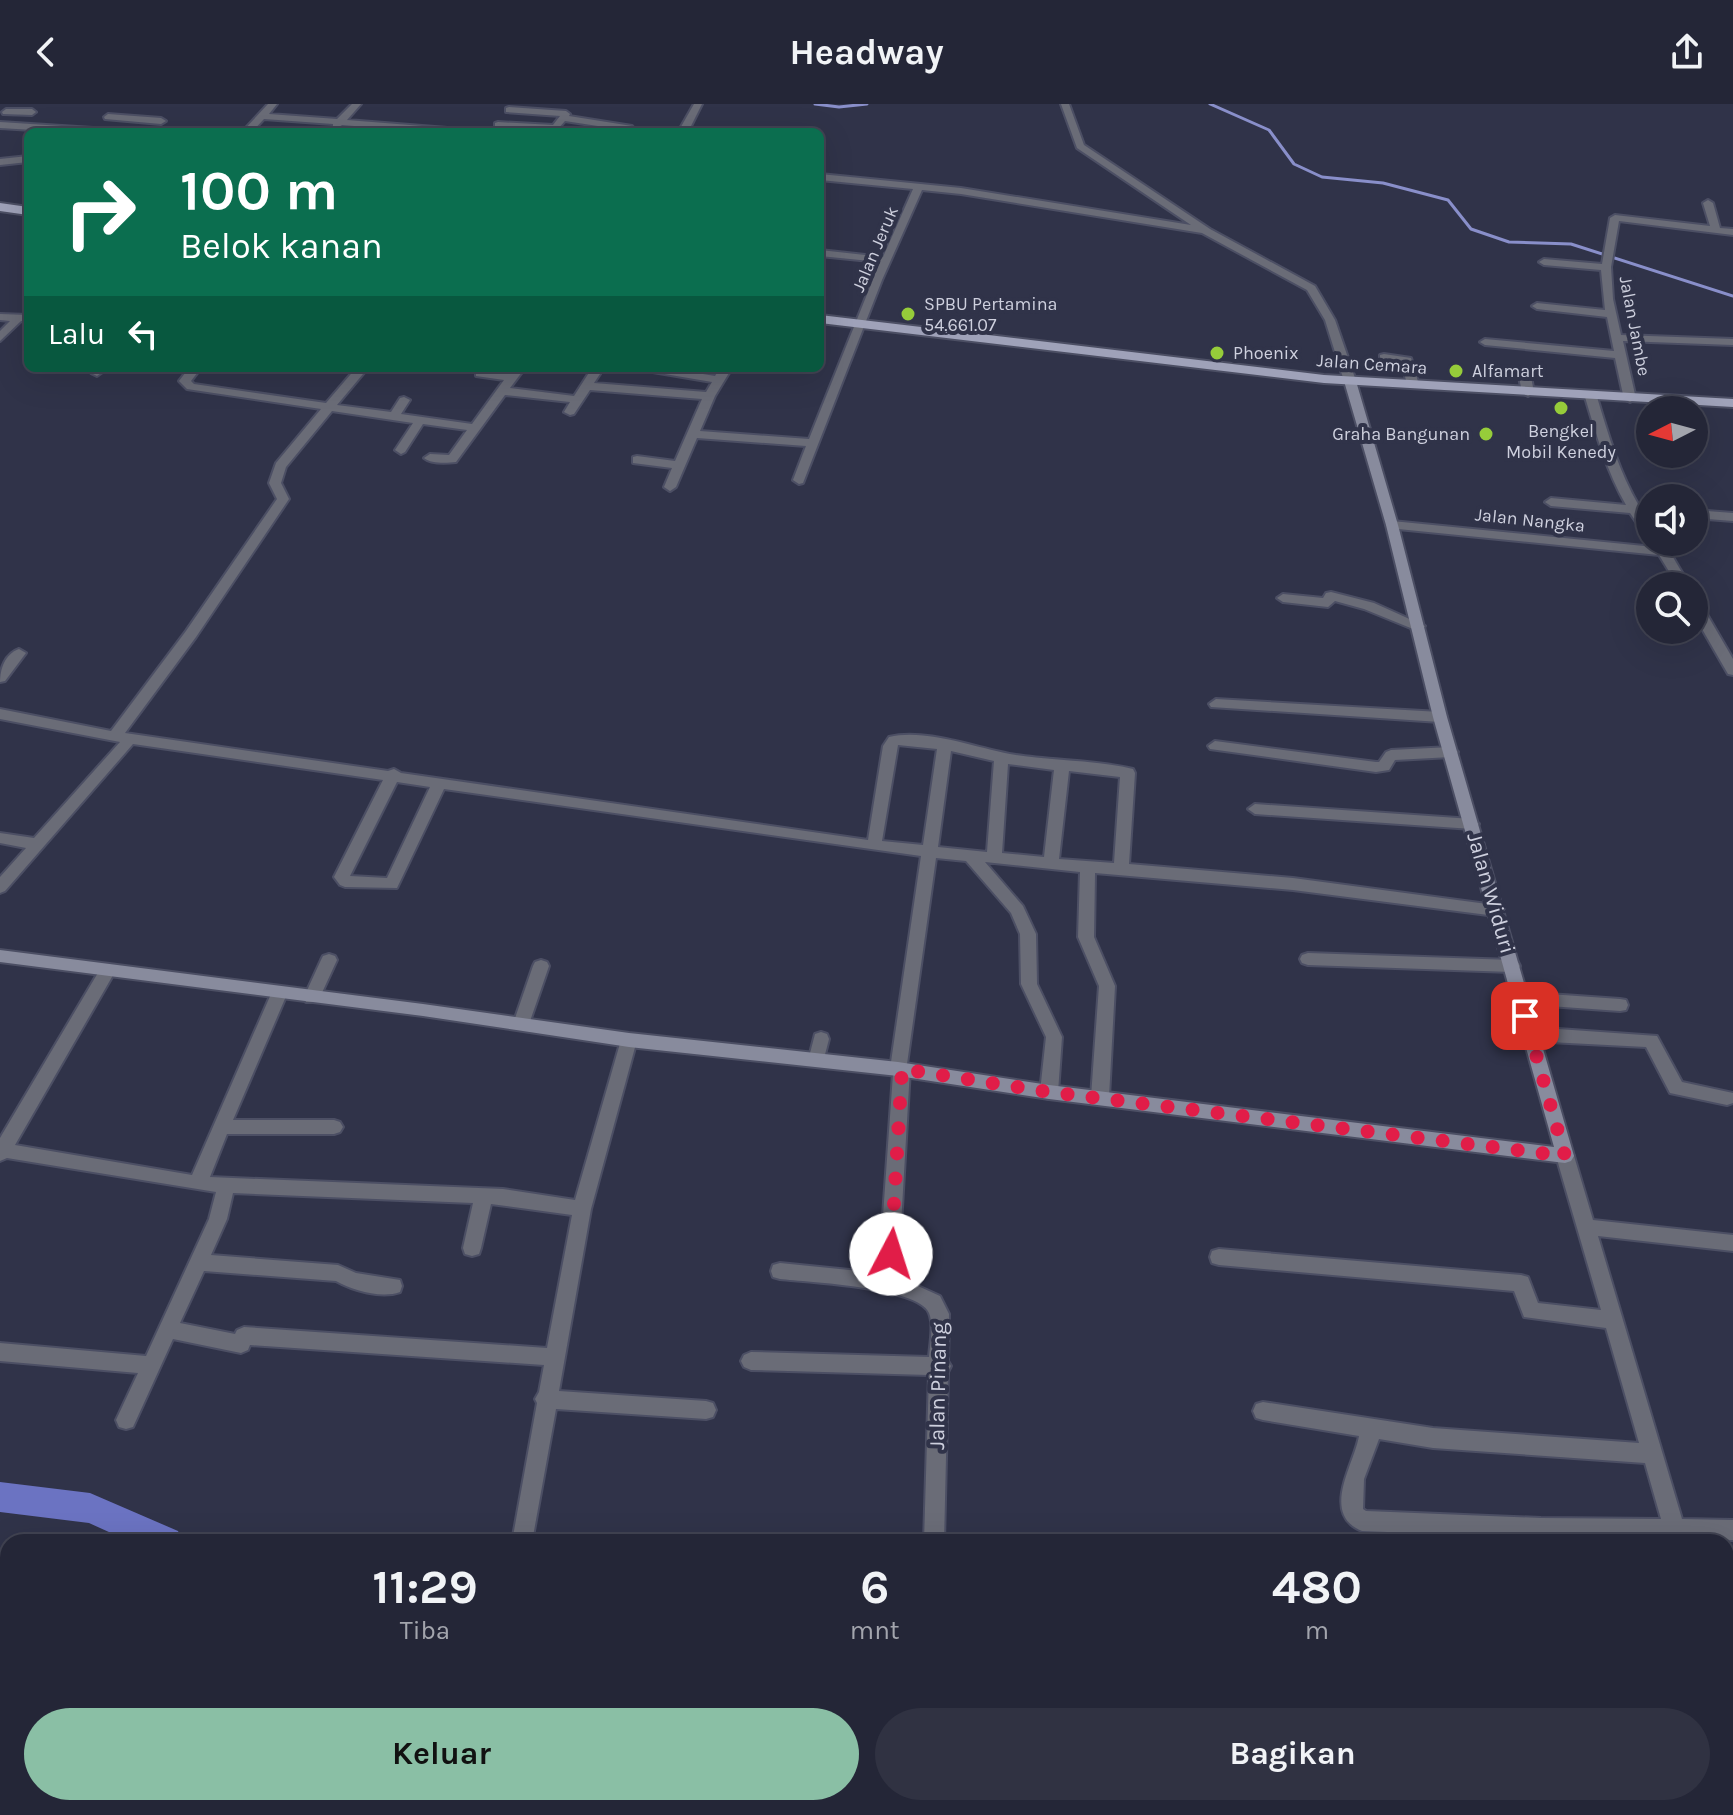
<!DOCTYPE html>
<html lang="id">
<head>
<meta charset="utf-8">
<style>
	:root { --surface:#242637; --page:#303242; --text:#f1f3f6; --muted:#a3a5ad; --line:#414352; --accent:#8abfa5 }
	body { margin:0; font-family:Karla,sans-serif; background:var(--page); color:var(--text); height:100vh; display:flex; flex-direction:column; font-size:30px; white-space:nowrap }
	* { box-sizing:border-box; margin:0 }
	p { font-size:26px; color:var(--muted) }
	.icon { flex:none; width:44px; height:44px; fill:none; stroke:currentColor; stroke-width:2; stroke-linecap:round; stroke-linejoin:round }
	.map { position:relative; flex:1; overflow:hidden }
	.sheet { position:absolute; left:0px; top:1430px; width:1734px; height:282px; display:flex; flex-direction:column; background:var(--surface); border-radius:24px 24px 0 0; box-shadow:0 8px 32px #0002,0 0 0 2px var(--line) }
	.sheet>* { flex:none }
	.top-card { position:absolute; left:24px; top:24px; width:800px; height:244px; border-radius:12px; box-shadow:0 8px 32px #0002,0 0 0 2px var(--line); background:#0b6e4f; color:#fff; overflow:hidden }
	.needle { width:52px; rotate:264deg }
	.fabs { position:absolute; left:1636px; top:292px; display:grid; gap:16px }
	.fabs a { display:grid; place-items:center; width:72px; height:72px; border-radius:50%; background:var(--surface); box-shadow:0 8px 32px #0002,0 0 0 2px var(--line); font-size:40px }
	.pin { position:absolute; display:grid; place-items:center; width:68px; height:68px; color:#fff; margin:-34px; border-radius:16px; box-shadow:0 4px 12px #0006 }
	.me { position:absolute; width:88px; margin:-44px; rotate:5deg; stroke-linejoin:round; filter:drop-shadow(0 0 6px #0008) }
	.turn { display:flex; align-items:center; gap:28px; height:168px; padding:0 24px; font-size:36px }
	.turn .icon { width:104px; height:104px; stroke-width:2.5 }
	.turn b { display:block; font-size:56px; line-height:68px }
	.then { display:flex; align-items:center; height:76px; padding:0 24px; background:#0003; gap:16px; font-size:30px }
	.eta { display:flex; justify-content:space-evenly; align-items:center; height:136px; text-align:center }
	.eta b { font-size:48px; font-weight:700; line-height:56px }
	.button { display:flex; gap:16px; margin-top:auto; padding:16px 24px }
	.button a { flex:1; height:92px; border-radius:48px; background:var(--accent); color:#111; font-size:32px; font-weight:700; line-height:92px; text-align:center }
	.button a+a { background:var(--page); color:var(--text) }
	header { display:flex; justify-content:space-between; align-items:center; height:104px; padding:0 24px; background:var(--surface); font-size:36px; font-weight:700 }
	.map>svg:first-child { display:block }
	.lines { fill:none; stroke-linecap:round; stroke-linejoin:round }
	.stream { stroke:#898fca; stroke-width:3 }
	.river { fill:#6b73c2; fill-rule:evenodd }
	.street-casing { stroke:#4c4f64; stroke-width:4 }
	.secondary-casing { stroke:#4c4f64; stroke-width:4 }
	.primary-casing { stroke:#4c4f64; stroke-width:4 }
	.street { fill:#6a6c77; fill-rule:evenodd }
	.secondary { fill:#888b9d; fill-rule:evenodd }
	.primary { fill:#9fa2b9; fill-rule:evenodd }
	.route { stroke:#e11d48; stroke-width:14; stroke-dasharray:0 25.2 }
	.poi-dot { fill:#96cc3a; stroke:#303349; stroke-width:3 }
	.labels { text-anchor:middle; dominant-baseline:central; stroke-width:8; stroke-linejoin:round; paint-order:stroke }
	.far-street-label { font-size:18px; fill:#ced0de; stroke:#303349 }
	.far-poi-label { font-size:18px; fill:#ced0de; stroke:#303349; text-anchor:start }
	.street-label { font-size:22px; fill:#ced0de; stroke:#303349 }
</style>
</head>
<body>
<header><svg class="icon" aria-label="back" viewBox="0 0 24 24"><path d="M15 5l-7 7 7 7"/></svg>Headway<svg class="icon" aria-label="share" viewBox="0 0 24 24"><path d="M12 15V3M7 8l5-5 5 5M5 13v7h14v-7"/></svg></header>
<div class="map">
<svg width="1733" height="1711" viewBox="0 0 1733 1711">
	<rect width="100%" height="100%" fill="#303349"/>
	<g class="lines">
		<g class="stream">
			<path d="M815,0L839,3L867,0"/>
			<path d="M1210,0L1269,26L1294,60L1322,73L1383,79L1448,96L1471,125L1509,138L1571,140L1733,192"/>
		</g>
		<g class="river">
			<path d="M0,1378L90,1389L178,1427L183,1438H131L89,1419L0,1408Z"/>
			<path d="M226,1704H260L257,1711H223Z"/>
		</g>
		<g class="street-casing">
			<g id="street">
				<path d="M268,0H277L269,10L337,15L352,0H361L347,16L460,25L465,28H426L342,21L336,25L333,24V20L264,15L252,28H242Z"/>
				<path d="M694,0H702L688,28H678Z"/>
				<path d="M1061,0H1069L1084,41L1210,125L1315,182L1335,216L1356,277L1354,279L1344,277L1325,216L1307,186L1202,129L961,90L922,86L882,176L803,379L799,380L793,376L806,342L697,334L676,383L670,387L664,383L672,364L633,359V353L637,352L675,357L702,295L590,286L574,310L570,311L564,308L570,298L505,291L456,358C447,359 431,360 424,354L430,350L449,351L467,326L423,320L405,348L401,350L395,346L413,319L332,307L286,363L281,379L289,395L196,533L125,629L388,667L394,665L401,669L868,736L883,642L889,633C927,624 978,645 1016,651C1055,657 1096,656 1133,665L1135,669L1129,760L1293,774L1502,802L1504,806L1496,812L1293,786L1095,769L1094,833L1115,882L1109,993L1106,998L1100,1000L1094,998L1091,993L1099,882L1078,833L1080,768L985,758L1023,802L1036,830L1037,880L1062,933L1058,988L1055,993L1049,995L1043,993L1040,988L1046,933L1021,880L1020,830L1011,809L966,757L936,754L907,960L910,965L898,1173L940,1192L949,1210L948,1257L951,1262L948,1268L944,1438H924L929,1271L751,1266L744,1263L741,1257L744,1251L751,1248L929,1253C930,1240 934,1221 929,1209C919,1183 807,1178 780,1175L773,1173L771,1167L773,1161L780,1159L879,1169L893,970L890,965L921,752L444,685L397,784L345,783L340,781L334,773L383,676L133,640L5,787L0,789V773L26,744L0,739V729L34,734L120,638L0,615V605L111,627L186,527L277,395L269,379L276,359L321,305L187,285L179,277L189,264H201L191,277L194,280L326,299L356,264H368L337,301L391,308L400,294L404,293L410,296L401,310L472,320L504,276L476,272V268L480,267L509,270L513,264H525L510,284L574,292L592,264H604L594,279L706,288L712,278L647,267L641,264H667L715,272L720,264H732L715,292L700,327L809,335L880,158L820,152V146L883,153L913,85L820,76V70L961,84L1191,121L1077,44ZM898,641L937,645L923,741L882,737ZM951,647L994,657L987,748L938,743ZM1008,660L1054,666L1044,753L1002,749ZM1069,667L1120,673L1114,759L1059,755ZM397,678L430,683L387,774L350,772Z"/>
				<path d="M509,3L566,7L570,10L569,12L632,22L637,28L565,17L556,27L495,23V19L498,18L553,21L560,12L506,8V4Z"/>
				<path d="M6,5H32L36,8L32,11L3,10L2,8Z"/>
				<path d="M108,10L161,14L166,17L161,20L105,15L104,13Z"/>
				<path d="M0,18L93,24L98,27L66,28L0,24Z"/>
				<path d="M28,52V58L0,61V55Z"/>
				<path d="M1708,96L1713,99L1720,124L1733,125V131L1619,117L1611,163L1613,195L1621,231L1733,235V241L1623,237L1636,295L1630,298L1624,295L1615,254L1485,241L1480,238L1485,235L1614,247L1607,213L1537,205L1532,202L1537,199L1605,206L1601,166L1544,161L1539,158L1544,155L1602,160L1610,114L1615,111L1710,122L1703,99Z"/>
				<path d="M0,210L28,211V217H21L0,237V227L10,217L0,216Z"/>
				<path d="M1384,250L1411,254L1419,281L1417,283L1407,281L1402,259L1380,255V251Z"/>
				<path d="M96,264H108L97,272L91,269Z"/>
				<path d="M1524,264L1530,267L1534,289L1528,292L1522,289L1518,267Z"/>
				<path d="M1591,290L1597,293C1608,330 1619,368 1639,402L1650,403V411L1643,410L1650,420V433L1646,432L1630,409L1551,402L1545,398L1551,394L1626,401C1607,368 1596,330 1585,293Z"/>
				<path d="M1694,406L1733,409V417L1694,414Z"/>
				<path d="M1392,417L1654,443L1652,438H1664L1690,482H1678L1659,451L1388,424L1386,421Z"/>
				<path d="M1331,488L1374,499L1425,522L1423,525H1413L1364,505L1335,497L1328,503L1283,498L1277,494L1283,490L1323,494L1326,489Z"/>
				<path d="M1694,496L1701,500L1733,555V571L1728,570L1694,511Z"/>
				<path d="M19,545L26,549L5,577L0,578C0,565 5,550 19,545Z"/>
				<path d="M1216,595L1440,608L1447,613L1440,618L1211,603L1209,600Z"/>
				<path d="M1215,637L1376,658H1379L1386,648L1391,646L1451,643L1458,648L1451,653L1395,656L1389,666L1376,668L1210,645L1208,642Z"/>
				<path d="M1255,700L1472,715L1479,720L1472,725L1255,710L1248,705Z"/>
				<path d="M1308,849L1512,856L1518,858L1520,862L1518,866L1512,868L1308,861L1302,859L1300,855L1302,851Z"/>
				<path d="M329,850L335,852L337,856L320,893L318,898H306L304,893L321,856L323,852Z"/>
				<path d="M541,856L547,858L549,862L529,920L527,925H515L513,920L533,862L535,858Z"/>
				<path d="M108,860L114,862L116,866L15,1041L192,1071L271,890L273,886H285L287,890L233,1016H334L340,1018L343,1023L340,1028L334,1030H227L210,1073L503,1085L575,1096L621,936L623,931H635L637,936L591,1105L559,1287L706,1297L713,1299L716,1306L713,1313L706,1315L556,1305L532,1438H512L537,1299L535,1295L539,1288L544,1261L250,1241L248,1246L241,1249L173,1235L133,1323L126,1325L119,1323L116,1316L138,1269L0,1257V1239L146,1252L209,1115L216,1088L7,1054L0,1057V1034L102,862ZM233,1089L473,1099L463,1144L465,1150L472,1152L479,1150L481,1144L491,1100L572,1111L547,1244L244,1223L237,1226L235,1230L180,1219L204,1167L336,1177C352,1186 381,1195 400,1188L402,1182L400,1176L356,1169L338,1161L211,1151L227,1115Z"/>
				<path d="M1521,888L1620,895L1626,896L1628,901L1626,906L1620,907L1521,900L1515,899L1513,894L1515,889Z"/>
				<path d="M1530,923L1657,932L1682,978L1733,989V999L1727,1001L1670,989L1646,943L1530,937L1524,935L1522,930L1524,925Z"/>
				<path d="M821,928L827,930L829,935L822,962H810L808,957L815,930Z"/>
				<path d="M1565,1045L1571,1047L1574,1052L1593,1116L1733,1131V1147L1598,1132L1682,1415L1733,1416V1436L1668,1438L1667,1436L1541,1434L1362,1427C1320,1410 1354,1361 1359,1332L1263,1316L1256,1314L1253,1307L1256,1300L1263,1298L1433,1324L1639,1339L1606,1224L1524,1213L1514,1187L1219,1161L1212,1159L1210,1153L1212,1147L1219,1145L1521,1171L1528,1173L1538,1199L1601,1206L1556,1052L1559,1047ZM1379,1335L1433,1344L1645,1359L1661,1415L1541,1414L1366,1407L1363,1405L1364,1375Z"/>
				<path d="M1726,1589L1733,1592V1636L1726,1633Z"/>
				<rect x="1726" y="1670" width="7" height="22"/>
				<path d="M885,1704H909L908,1711H884Z"/>
			</g>
		</g>
		<g class="secondary-casing">
			<path id="secondary" d="M1346,275L1356,277L1398,421L1447,613L1574,1052L1571,1057L1565,1059L1049,995L898,972L629,943L423,912L0,858V846L423,900L629,929L898,958L1049,981L1554,1043L1433,613L1386,421L1344,277Z"/>
		</g>
		<g class="primary-casing">
			<g id="primary">
				<path d="M0,99L28,103V111L0,107Z"/>
				<path d="M820,211L1324,271L1733,295V303L1324,279L820,219Z"/>
			</g>
		</g>
		<use href="#street" class="street"/>
		<use href="#secondary" class="secondary"/>
		<use href="#primary" class="primary"/>
	</g>
	<g class="lines">
		<path class="route" d="M891,1150L902,965L1049,988L1565,1052L1525,912"/>
	</g>
	<g class="poi-dot">
		<circle cx="908" cy="210" r="8"/>
		<circle cx="1217" cy="249" r="8"/>
		<circle cx="1456" cy="267" r="8"/>
		<circle cx="1561" cy="304" r="8"/>
		<circle cx="1486" cy="330" r="8"/>
	</g>
	<g class="labels">
		<g class="far-street-label">
			<text transform="translate(875 145) rotate(-67)">Jalan Jeruk</text>
			<text transform="translate(1635 222) rotate(79)">Jalan Jambe</text>
			<text transform="translate(1372 260) rotate(4)">Jalan Cemara</text>
			<text transform="translate(1530 416) rotate(6)">Jalan Nangka</text>
		</g>
		<g class="far-poi-label">
			<text x="924" y="200">SPBU Pertamina<tspan x="924" dy="21">54.661.07</tspan></text>
			<text x="1233" y="249">Phoenix</text>
			<text x="1472" y="267">Alfamart</text>
			<text x="1561" y="327" text-anchor="middle">Bengkel<tspan x="1561" dy="21">Mobil Kenedy</tspan></text>
			<text x="1470" y="330" text-anchor="end">Graha Bangunan</text>
		</g>
		<g class="street-label">
			<text transform="translate(1491 789) rotate(74)">Jalan Widuri</text>
			<text transform="translate(938 1282) rotate(-89)">Jalan Pinang</text>
		</g>
	</g>
</svg>
<div class="fabs">
<a><svg class="needle" viewBox="-14 -14 28 28"><path d="M0-13l5 13h-10z" fill="#e53935"/><path d="M0 13l5-13h-10z" fill="#a3a5ad"/></svg></a>
<a><svg class="icon" aria-label="sound" viewBox="0 0 24 24"><path d="M4 9h4l5-4v14l-5-4H4zM17 9q2 3 0 6"/></svg></a>
<a><svg class="icon" aria-label="search" viewBox="0 0 24 24"><circle cx="10" cy="10" r="6"/><path d="M15 15l6 6"/></svg></a>
</div>
<div class="pin" style="left:1525px;top:912px;background:#d93025"><svg class="icon" aria-label="arrive" viewBox="0 0 24 24"><path d="M6 21V4h12l-3 4 3 4H6"/></svg></div>
<svg class="me" style="left:891px;top:1150px" viewBox="-20 -20 40 40"><circle r="19" fill="#fff"/><path d="M0-13L10 11 0 6-10 11z" fill="#e11d48"/></svg>
<div class="top-card">
<div class="turn"><svg class="icon" aria-label="right" viewBox="0 0 24 24"><path d="M7 20v-9h11M14 6l5 5-5 5"/></svg><div><b>100 m</b>Belok kanan</div></div>
<div class="then">Lalu<svg class="icon" aria-label="left" viewBox="0 0 24 24"><path d="M17 20v-9H6M10 6l-5 5 5 5"/></svg></div>
</div>
<section class="sheet">
<div class="eta">
<div><b>11:29</b><p>Tiba</p></div>
<div><b>6</b><p>mnt</p></div>
<div><b>480</b><p>m</p></div>
</div>
<div class="button"><a>Keluar</a><a>Bagikan</a></div>
</section>
</div>
</body>
</html>
